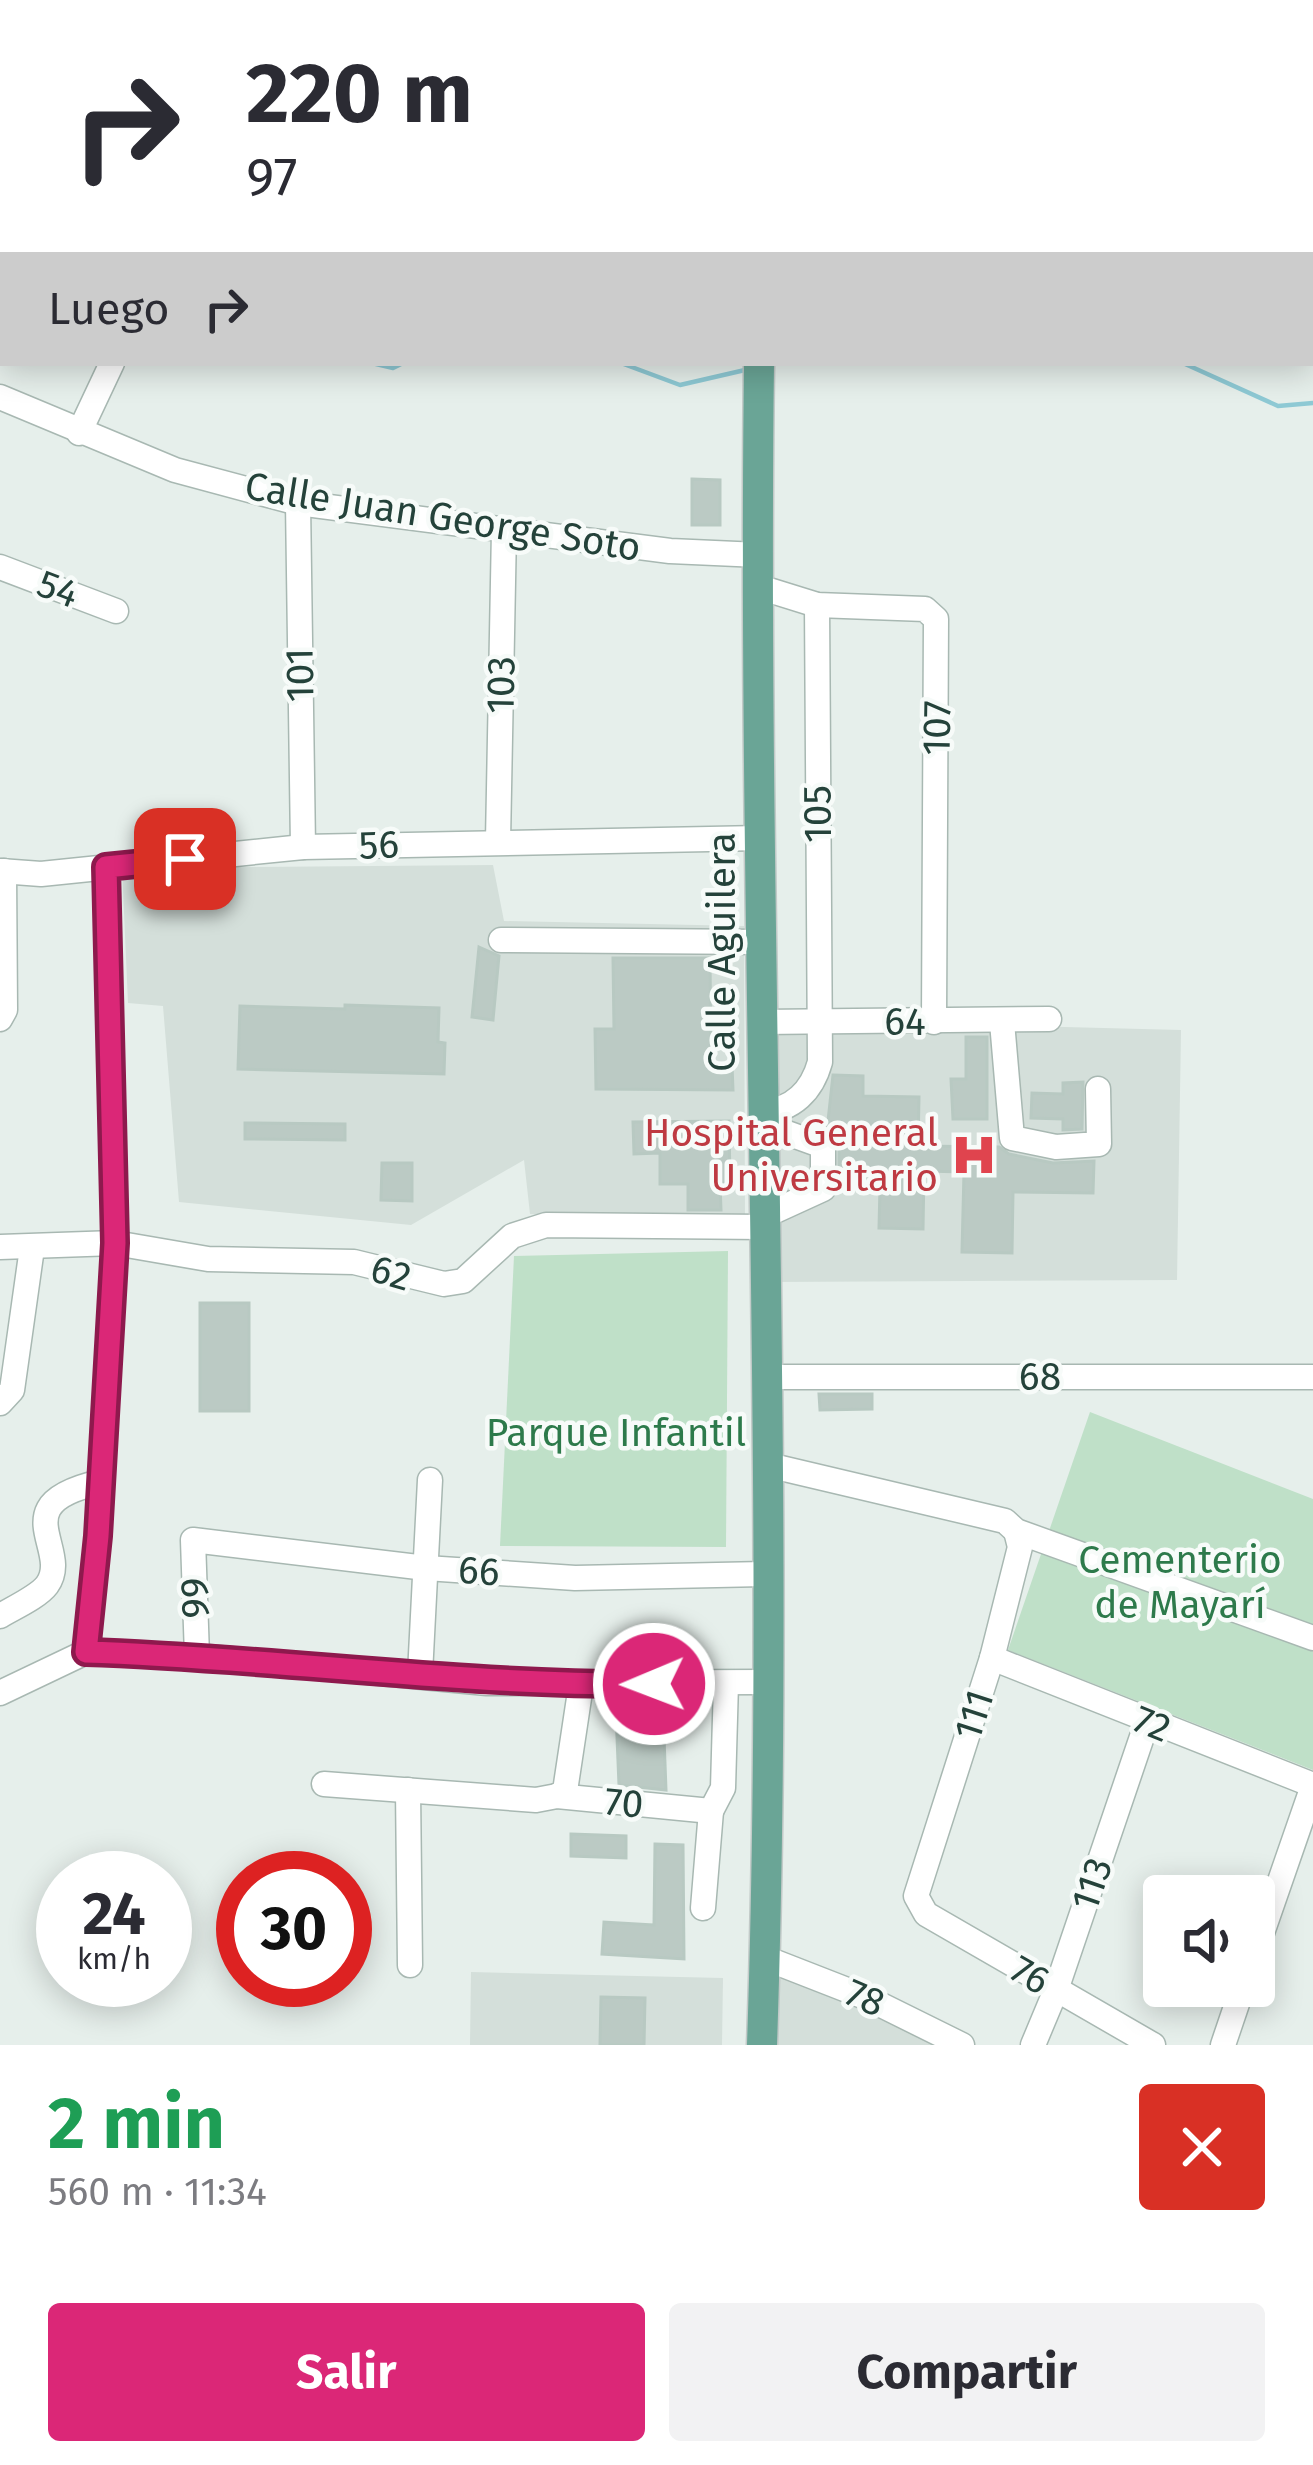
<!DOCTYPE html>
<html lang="es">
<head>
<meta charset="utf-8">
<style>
	:root { --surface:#fff; --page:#f2f2f3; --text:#2b2b33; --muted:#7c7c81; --accent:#db2777 }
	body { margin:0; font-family:"Fira Sans",sans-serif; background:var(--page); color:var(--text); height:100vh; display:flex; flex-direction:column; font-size:45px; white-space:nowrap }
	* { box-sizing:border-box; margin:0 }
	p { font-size:39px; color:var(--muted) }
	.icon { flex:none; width:66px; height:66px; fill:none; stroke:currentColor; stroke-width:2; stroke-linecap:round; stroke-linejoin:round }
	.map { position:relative; height:2045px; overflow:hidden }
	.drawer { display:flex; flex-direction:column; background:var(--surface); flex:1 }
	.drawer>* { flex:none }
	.top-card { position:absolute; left:0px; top:0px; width:1314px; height:366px; box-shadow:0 6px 30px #0003; background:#fff; color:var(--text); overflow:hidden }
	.buttons { position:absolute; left:1143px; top:1875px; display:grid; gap:24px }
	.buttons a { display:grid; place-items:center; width:132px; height:132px; border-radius:12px; background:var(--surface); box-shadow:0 6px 30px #0003; font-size:60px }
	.speed { position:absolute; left:36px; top:1851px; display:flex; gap:24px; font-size:60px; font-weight:700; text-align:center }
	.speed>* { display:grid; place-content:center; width:156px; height:156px; border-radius:50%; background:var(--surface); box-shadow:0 6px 30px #0003; line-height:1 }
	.speed small { font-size:30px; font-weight:400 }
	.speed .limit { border:18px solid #d22; background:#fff; color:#111 }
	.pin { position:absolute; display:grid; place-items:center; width:102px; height:102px; color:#fff; margin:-51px; border-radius:24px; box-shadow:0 6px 18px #0006 }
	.me { position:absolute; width:132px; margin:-66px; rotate:269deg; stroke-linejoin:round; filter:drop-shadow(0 0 9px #0008) }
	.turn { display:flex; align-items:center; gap:42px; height:252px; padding:0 48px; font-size:54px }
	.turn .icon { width:156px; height:156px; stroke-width:2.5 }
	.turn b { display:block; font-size:84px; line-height:102px }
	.then { display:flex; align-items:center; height:114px; padding:0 48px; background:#0003; gap:24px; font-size:45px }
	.round { display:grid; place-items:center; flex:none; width:126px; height:126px; border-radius:12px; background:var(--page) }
	.head { display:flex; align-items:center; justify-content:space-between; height:204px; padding:0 48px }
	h1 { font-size:72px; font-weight:700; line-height:90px; color:#1e9e55 }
	.action { display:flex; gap:24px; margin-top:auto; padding:24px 48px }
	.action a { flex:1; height:138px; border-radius:12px; background:var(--accent); color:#fff; font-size:48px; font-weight:700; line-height:138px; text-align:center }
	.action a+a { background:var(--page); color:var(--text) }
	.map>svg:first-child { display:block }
	.built { fill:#d4dfda }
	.green { fill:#bfe0c8 }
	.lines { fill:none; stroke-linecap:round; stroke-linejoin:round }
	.stream { stroke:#8ec9d4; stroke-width:4.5 }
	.building { fill:#bbcac4; stroke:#b8c9c2; stroke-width:3 }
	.minor-casing { stroke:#a8b8b2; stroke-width:27 }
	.major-casing { stroke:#c2cac8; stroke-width:33 }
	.minor { stroke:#fff; stroke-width:24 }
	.major { stroke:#6aa596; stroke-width:30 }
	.route-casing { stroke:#8e194d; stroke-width:30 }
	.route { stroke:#db2777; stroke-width:21 }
	.labels { text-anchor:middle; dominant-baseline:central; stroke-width:9; stroke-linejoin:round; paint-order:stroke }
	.street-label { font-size:39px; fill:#24423a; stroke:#f7fbf9 }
	.health-label { font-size:39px; fill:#be3a42; stroke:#f7fbf9; text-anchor:end }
	.park-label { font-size:39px; fill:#2d7a4b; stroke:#f7fbf9 }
</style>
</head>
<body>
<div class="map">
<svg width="1313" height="2045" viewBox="0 0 1313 2045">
	<rect width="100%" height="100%" fill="#e6efeb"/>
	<g class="built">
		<path d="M493,865L504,921L744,926L745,1223L530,1214L524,1160L411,1225L179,1202L163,1006L128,1003L122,868Z"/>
		<path d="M766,1019L1181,1030L1177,1280L772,1282Z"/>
		<path d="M778,1970L946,2045H776Z"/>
		<path d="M471,1972L723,1978L722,2045H470Z"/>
	</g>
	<g class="green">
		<path d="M728,1251L726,1547L500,1546L514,1256Z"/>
		<path d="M1090,1412L1313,1499V1770L1008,1650Z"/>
	</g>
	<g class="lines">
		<g class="stream">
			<path d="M223,0L225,3"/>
			<path d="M372,363L393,368L403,363"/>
			<path d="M621,363L680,385L745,370"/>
			<path d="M1183,363L1278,406L1313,403"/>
		</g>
	</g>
	<g class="building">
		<path d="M692,479L720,480V525H692Z"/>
		<path d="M479,947L499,956L493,1020L472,1017Z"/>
		<path d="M613,958H710L711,1065H732L733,1090L596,1089L595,1029H614Z"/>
		<path d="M345,1005L439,1008L438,1042L445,1043L444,1074L238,1069L240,1006L345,1009Z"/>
		<path d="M966,1037H987V1119H953L951,1079H966Z"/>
		<path d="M833,1075L863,1076V1096L919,1097L918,1146L999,1147L1009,1154L1053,1163L1094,1161L1093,1193L1013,1192L1012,1253L962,1252L964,1172L924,1171L923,1229L879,1228L880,1187L839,1185V1145L827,1130Z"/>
		<path d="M1083,1082L1082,1129L1063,1130V1119L1031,1118L1032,1093L1063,1094V1083Z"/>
		<path d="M729,1121L730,1183H720L721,1210H688V1184H660V1153L634,1154L633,1122Z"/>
		<path d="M245,1123L345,1124V1140L245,1139Z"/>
		<path d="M382,1163H412V1201L381,1200Z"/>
		<rect x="200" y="1303" width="49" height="108"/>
		<path d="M819,1394H872V1409L820,1410Z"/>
		<path d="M663,1711L666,1790L619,1785L616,1713Z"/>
		<path d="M571,1834L626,1836V1858L571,1856Z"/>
		<path d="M655,1844L683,1845L684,1959L602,1954L604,1922L654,1925Z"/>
		<path d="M601,1997L645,1998L644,2045H600Z"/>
	</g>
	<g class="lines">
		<g class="minor-casing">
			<g id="minor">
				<path d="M175,0V3"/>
				<path d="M818,0V3"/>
				<path d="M938,0L939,3"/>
				<path d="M1121,3L1140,0"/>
				<path d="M1311,79H1313"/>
				<path d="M0,225H3"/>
				<path d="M0,397L175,470L298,503L670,551L759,555"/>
				<path d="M79,433L112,363"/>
				<path d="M298,503L303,847"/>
				<path d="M0,567L116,611"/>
				<path d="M759,587L817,605L925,609L936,619L934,1022"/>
				<path d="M498,841L504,530"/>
				<path d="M0,871L41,874L303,847L760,838"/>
				<path d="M501,940L760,942"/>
				<path d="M0,1019L5,1010L4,871"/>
				<path d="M760,1022L1049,1019"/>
				<path d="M1002,1022L1012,1138L1056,1147L1099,1144L1098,1089"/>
				<path d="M762,1112C793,1110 812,1091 820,1062L817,605"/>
				<path d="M762,1124L823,1146V1189L764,1216"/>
				<path d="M0,1247L115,1243L208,1259L354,1262L444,1284L463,1281L512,1236L546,1225L764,1227"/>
				<path d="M766,1377H1313"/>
				<path d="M0,1403L12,1390L32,1248"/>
				<path d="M768,1465L1005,1521L1016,1531L1313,1638"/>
				<path d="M1016,1531L1020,1547L992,1658L916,1896L926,1914L1153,2045"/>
				<path d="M0,1616C13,1608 38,1597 47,1585C73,1549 0,1504 101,1482"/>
				<path d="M86,1652L98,1536L115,1243L106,867"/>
				<path d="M197,1656L193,1540L426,1568L575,1578L767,1574"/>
				<path d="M992,1658L1313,1785"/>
				<path d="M420,1674L430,1480"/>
				<path d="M0,1693L86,1652L197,1656L487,1683L766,1682"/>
				<path d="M324,1784L536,1800L557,1796L711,1811L723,1788L726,1683"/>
				<path d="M408,1790L410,1965"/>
				<path d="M557,1796L565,1791L581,1685"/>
				<path d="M703,1908L711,1811"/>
				<path d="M1254,1956L1313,1786"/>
				<path d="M765,1958L865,1997L962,2045"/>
				<path d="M1033,2045L1056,1990L1147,1722"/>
				<path d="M1223,2045L1243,1986"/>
			</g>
		</g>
		<g class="major-casing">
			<g id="major">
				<path d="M557,0L559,3"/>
				<path d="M688,0V3"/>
				<path d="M759,363C752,924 781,1485 762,2045"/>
			</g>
		</g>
		<use href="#minor" class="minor"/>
		<use href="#major" class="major"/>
	</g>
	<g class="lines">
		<g class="route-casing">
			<path id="route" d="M185,859L106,867L115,1243L98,1536L86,1652C276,1658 464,1686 654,1684"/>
		</g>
		<use href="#route" class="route"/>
	</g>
	<defs>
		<g id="hospital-bare" transform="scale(3.6)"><path d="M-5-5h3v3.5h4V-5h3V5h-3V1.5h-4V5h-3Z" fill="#e0444e" stroke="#f7fbf9" stroke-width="2.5" paint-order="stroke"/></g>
	</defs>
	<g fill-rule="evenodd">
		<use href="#hospital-bare" x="974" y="1155"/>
	</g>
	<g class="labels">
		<g class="street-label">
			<text transform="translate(443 517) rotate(9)">Calle Juan George Soto</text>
			<text transform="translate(58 589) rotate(21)">54</text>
			<text transform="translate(300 675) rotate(-91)">101</text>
			<text transform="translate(501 685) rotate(-89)">103</text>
			<text transform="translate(937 728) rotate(-89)">107</text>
			<text transform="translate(818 814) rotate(-90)">105</text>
			<text transform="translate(379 845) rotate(-2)">56</text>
			<text transform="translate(722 952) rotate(-90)">Calle Aguilera</text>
			<text x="905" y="1022">64</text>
			<text transform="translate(391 1273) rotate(16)">62</text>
			<text x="1040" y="1377">68</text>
			<text transform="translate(479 1571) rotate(4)">66</text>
			<text transform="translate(195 1598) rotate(-92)">99</text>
			<text transform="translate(974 1715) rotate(-72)">111</text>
			<text transform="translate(1152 1724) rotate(22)">72</text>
			<text transform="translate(624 1803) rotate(5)">70</text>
			<text transform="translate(1092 1884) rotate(-71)">113</text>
			<text transform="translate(1030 1975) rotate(30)">76</text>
			<text transform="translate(865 1998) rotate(23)">78</text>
		</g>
		<g class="health-label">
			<text x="938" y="1133">Hospital General<tspan x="938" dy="45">Universitario</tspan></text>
		</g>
		<g class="park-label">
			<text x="616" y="1433">Parque Infantil</text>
			<text x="1180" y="1560">Cementerio<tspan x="1180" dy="45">de Mayarí</tspan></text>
		</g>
	</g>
</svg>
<div class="buttons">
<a><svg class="icon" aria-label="sound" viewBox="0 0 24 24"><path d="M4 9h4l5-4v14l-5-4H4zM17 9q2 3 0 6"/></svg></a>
</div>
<div class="speed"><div>24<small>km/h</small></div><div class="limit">30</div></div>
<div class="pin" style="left:185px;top:859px;background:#d93025"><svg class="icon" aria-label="arrive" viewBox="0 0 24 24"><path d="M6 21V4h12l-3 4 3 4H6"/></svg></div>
<svg class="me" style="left:654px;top:1684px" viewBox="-20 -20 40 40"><circle r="17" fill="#db2777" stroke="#fff" stroke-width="3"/><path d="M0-11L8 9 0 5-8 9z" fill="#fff"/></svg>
<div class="top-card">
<div class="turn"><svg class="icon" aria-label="right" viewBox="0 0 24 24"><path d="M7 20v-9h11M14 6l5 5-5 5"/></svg><div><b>220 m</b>97</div></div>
<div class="then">Luego<svg class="icon" aria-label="right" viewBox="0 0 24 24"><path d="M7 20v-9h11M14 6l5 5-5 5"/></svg></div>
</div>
</div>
<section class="drawer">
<div class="head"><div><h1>2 min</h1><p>560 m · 11:34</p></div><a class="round" style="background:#d93025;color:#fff"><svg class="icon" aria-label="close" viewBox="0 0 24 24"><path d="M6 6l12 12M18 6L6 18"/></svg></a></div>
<div class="action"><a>Salir</a><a>Compartir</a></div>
</section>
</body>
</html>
